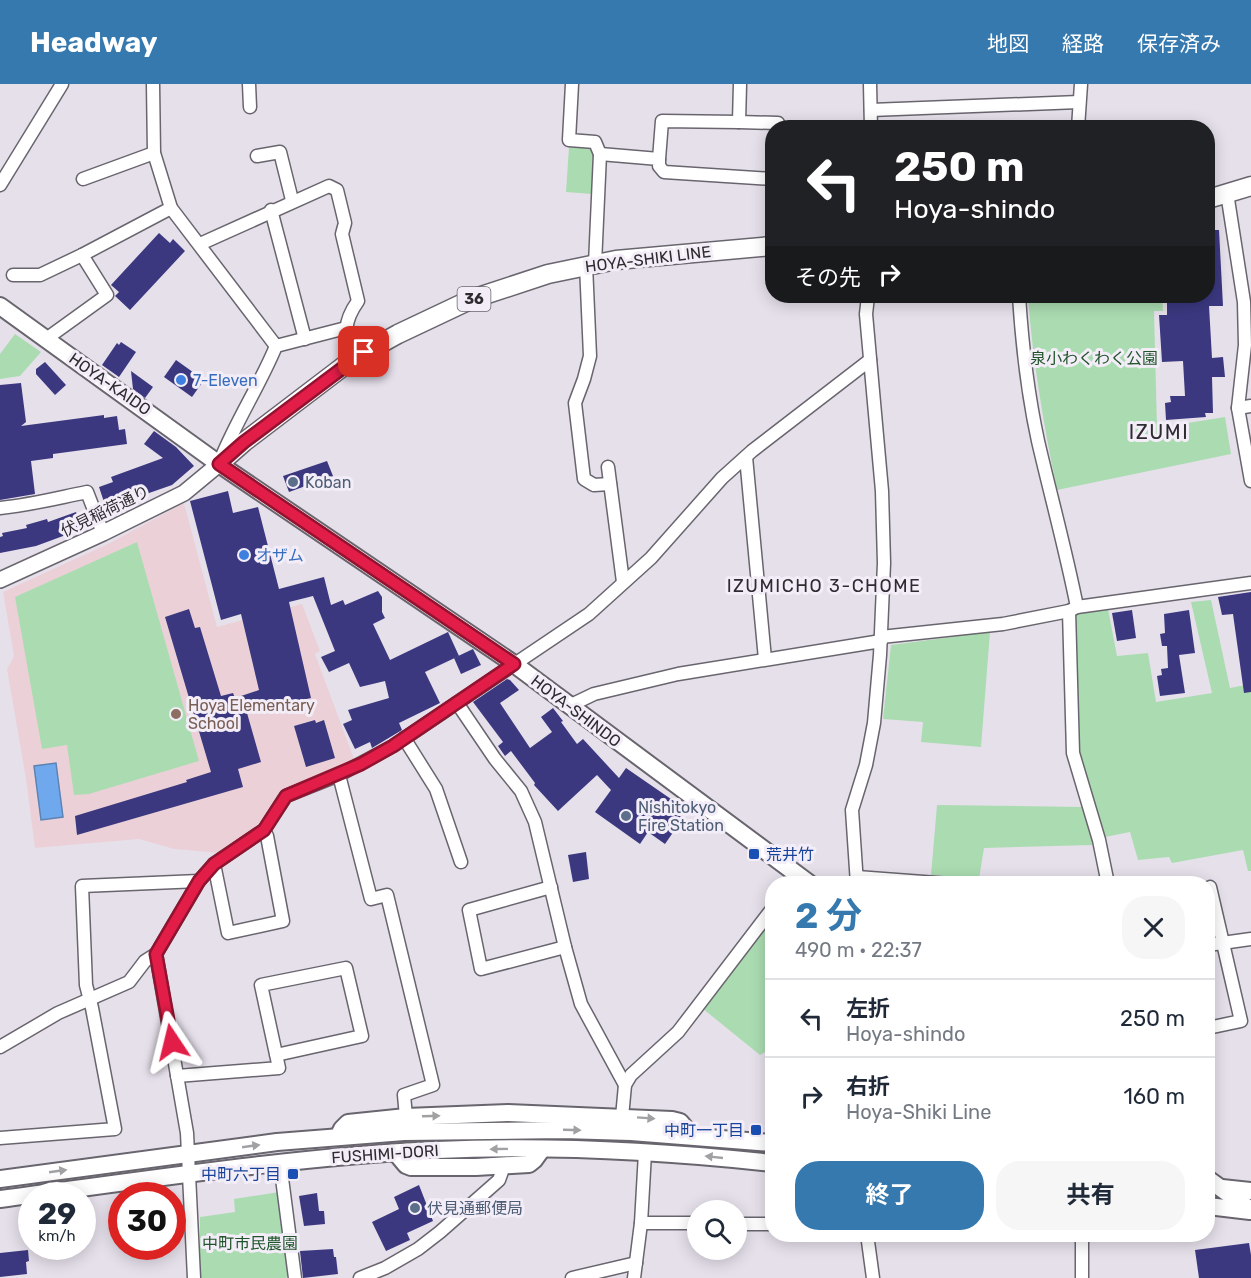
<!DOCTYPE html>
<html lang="ja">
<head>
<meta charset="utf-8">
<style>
	:root { --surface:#fff; --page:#f6f6f7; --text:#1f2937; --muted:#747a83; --line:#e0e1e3; --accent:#3579af }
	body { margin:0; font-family:Rubik,"Noto Sans JP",sans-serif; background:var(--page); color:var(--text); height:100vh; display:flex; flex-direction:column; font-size:22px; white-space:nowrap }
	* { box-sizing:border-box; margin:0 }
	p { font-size:20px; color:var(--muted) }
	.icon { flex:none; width:33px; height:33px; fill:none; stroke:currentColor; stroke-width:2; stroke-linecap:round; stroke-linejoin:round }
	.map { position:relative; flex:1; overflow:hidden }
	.panel { position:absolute; left:765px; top:792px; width:450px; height:366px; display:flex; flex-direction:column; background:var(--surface); border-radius:24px; box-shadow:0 3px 15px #0003 }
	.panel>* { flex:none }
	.hud { position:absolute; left:765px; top:36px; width:450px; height:183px; border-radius:24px; box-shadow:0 3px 15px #0003; background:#202124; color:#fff; overflow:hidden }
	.buttons { position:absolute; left:687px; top:1116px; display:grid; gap:12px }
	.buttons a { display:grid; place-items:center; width:60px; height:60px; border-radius:50%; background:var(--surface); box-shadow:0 3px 15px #0003; font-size:30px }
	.speed { position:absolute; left:18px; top:1098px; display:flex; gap:12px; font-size:30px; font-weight:700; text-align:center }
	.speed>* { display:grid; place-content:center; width:78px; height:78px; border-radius:50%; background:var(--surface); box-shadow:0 3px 15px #0003; line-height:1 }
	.speed small { font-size:15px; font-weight:400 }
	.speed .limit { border:9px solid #d22; background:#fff; color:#111 }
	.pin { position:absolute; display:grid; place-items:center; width:51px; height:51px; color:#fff; margin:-26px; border-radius:12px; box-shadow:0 3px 9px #0006 }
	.me { position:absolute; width:66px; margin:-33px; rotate:350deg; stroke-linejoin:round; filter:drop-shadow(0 0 4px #0008) }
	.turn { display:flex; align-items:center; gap:21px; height:126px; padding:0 30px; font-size:27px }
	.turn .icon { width:78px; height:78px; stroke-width:2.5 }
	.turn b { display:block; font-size:42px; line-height:51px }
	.then { display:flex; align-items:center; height:57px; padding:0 30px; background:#0003; gap:12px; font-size:22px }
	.round { display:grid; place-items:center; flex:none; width:63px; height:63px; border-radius:24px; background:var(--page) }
	.head { display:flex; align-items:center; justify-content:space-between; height:102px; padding:0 30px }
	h1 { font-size:36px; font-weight:700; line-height:45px; color:var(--accent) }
	.action { display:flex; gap:12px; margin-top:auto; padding:12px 30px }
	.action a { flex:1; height:69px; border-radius:24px; background:var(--accent); color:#fff; font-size:24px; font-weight:700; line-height:69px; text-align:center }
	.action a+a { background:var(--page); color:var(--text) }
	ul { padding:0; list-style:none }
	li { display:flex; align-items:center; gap:18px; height:78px; padding:0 30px; border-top:2px solid var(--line) }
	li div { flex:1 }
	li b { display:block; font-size:22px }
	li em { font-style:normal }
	header { display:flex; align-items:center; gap:36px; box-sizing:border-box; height:84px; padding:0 30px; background:var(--accent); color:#fff }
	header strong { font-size:28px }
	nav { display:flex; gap:33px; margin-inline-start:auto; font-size:21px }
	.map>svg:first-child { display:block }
	.education { fill:#ebd1d7 }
	.green { fill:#abdcb1 }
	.water { fill:#6fa8ed; stroke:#5c83b4; stroke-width:1.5 }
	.building { fill:#3b3880 }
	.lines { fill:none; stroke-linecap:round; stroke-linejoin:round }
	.minor-casing { stroke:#69656e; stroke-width:15 }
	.tertiary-casing { stroke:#69656e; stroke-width:18 }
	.secondary-casing { stroke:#69656e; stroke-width:20 }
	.primary-casing { stroke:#69656e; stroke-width:21 }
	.minor { stroke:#fff; stroke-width:12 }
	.tertiary { stroke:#fff; stroke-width:15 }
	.secondary { stroke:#fff; stroke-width:16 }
	.primary { stroke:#fff; stroke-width:18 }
	.oneway { fill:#a1a0a2 }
	.route-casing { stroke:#92132f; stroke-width:15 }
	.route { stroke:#e11d48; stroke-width:10 }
	.shop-dot { fill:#3f7fe0; stroke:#f3edf8; stroke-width:2 }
	.service-dot { fill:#5c6f8a; stroke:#f3edf8; stroke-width:2 }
	.education-dot { fill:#8d6e63; stroke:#f3edf8; stroke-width:2 }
	.transit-dot { fill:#1a4fb4; stroke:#f3edf8; stroke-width:2 }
	.labels { text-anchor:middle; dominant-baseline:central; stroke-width:6; stroke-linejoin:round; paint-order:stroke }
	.shield { fill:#f3edf8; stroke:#69666c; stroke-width:1.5 }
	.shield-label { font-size:15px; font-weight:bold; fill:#2e2c30 }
	.street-label { font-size:16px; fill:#2e2c30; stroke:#f3edf8 }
	.park-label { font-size:16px; fill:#20552b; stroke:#f3edf8 }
	.shop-label { font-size:16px; fill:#366cbe; stroke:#f3edf8; text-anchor:start }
	.service-label { font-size:16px; fill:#4e5e75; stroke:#f3edf8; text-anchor:start }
	.education-label { font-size:16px; fill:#785e54; stroke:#f3edf8; text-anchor:start }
	.transit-label { font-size:16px; fill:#164399; stroke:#f3edf8; text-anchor:end }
	.neighbourhood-label { font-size:18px; letter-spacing:1.5px; fill:#2e2c30; stroke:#f3edf8 }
	.quarter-label { font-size:20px; letter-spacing:1.5px; fill:#2e2c30; stroke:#f3edf8 }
</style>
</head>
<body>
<header>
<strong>Headway</strong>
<nav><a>地図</a><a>経路</a><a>保存済み</a></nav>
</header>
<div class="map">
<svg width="1251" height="1194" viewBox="0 0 1251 1194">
	<rect width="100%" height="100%" fill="#e6e0eb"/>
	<path class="education" d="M184,419L217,543L302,520L320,567L315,570L354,675L288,703L262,741L220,769L174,765L139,755L35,764L26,695L7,585L14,572L3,508L110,459Z"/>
	<g class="green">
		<path d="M569,63L590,64L594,71L592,110L566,108Z"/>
		<path d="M1030,212L1067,215L1068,212H1162L1163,227H1154L1157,344L1225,333L1231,370L1057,406C1044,342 1033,279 1028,214Z"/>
		<path d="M15,250L41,268L20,292L0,295V270Z"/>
		<path d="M137,458L199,677L89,710L74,711L67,661L42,665L15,513Z"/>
		<path d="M1211,516L1230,604L1251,600V787H1248L1243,766L1172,779L1169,773L1138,776L1130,748L1105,753L1078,666L1073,535L1080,528L1108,525L1117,572L1148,569L1156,618L1212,609L1191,518Z"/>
		<path d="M990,548L981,663L921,658L923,638L883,635L891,561Z"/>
		<path d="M937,721L1084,723L1093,761L984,764L979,795L931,791Z"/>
		<path d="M772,830V964L760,971L702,924Z"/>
		<path d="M279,1108L288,1191L286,1194H200V1133L235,1128L234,1115Z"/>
	</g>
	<path class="water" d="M56,679L63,733L41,736L34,682Z"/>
	<g class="building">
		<path d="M1208,146H1219L1223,222H1209L1212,274L1223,273L1225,293H1212L1213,329H1205L1206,333L1166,336L1165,319L1171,318L1170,312H1185L1183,277L1162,278L1159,231H1167V212H1208Z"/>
		<path d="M159,149L170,159L173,155L185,167L130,226L115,212L119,208L111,201Z"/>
		<path d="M121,258L136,268L119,293L102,281L117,259L119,261Z"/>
		<path d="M176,276L204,296L192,313L164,293Z"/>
		<path d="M45,278L66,301L55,311L36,290V285Z"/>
		<path d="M131,287L153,303L145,314L133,305Z"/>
		<path d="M21,299L26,338L21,342L104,331V334L117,332L119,346L125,345L127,360L53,370V374L31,377L35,410L0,416V301Z"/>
		<path d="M154,347L176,363L194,382L172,401L106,424L99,403L113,398L111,393L163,374L144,360Z"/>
		<path d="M327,377L333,392L289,408L283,392Z"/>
		<path d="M228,407L233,429L258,423L279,505L324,493L331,521L343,516L345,521L378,507L382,513V528L385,534L373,540L390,576L448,548L459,572L425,588L440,619L399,639L402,646L372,664L370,658L355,665L343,640L352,636L348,626L389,614L385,597L360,603L349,579L329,588L321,573L335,567L313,512L289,518L311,614L247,629L261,678L238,685L243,703L77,751L75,732L187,698L186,696L211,688L165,533L189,525L195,544L200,543L221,612L233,609L235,614L259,606L241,530L221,536L190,417Z"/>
		<path d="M76,428L82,445L36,462L0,469V453L3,452L2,449L27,444L26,441L47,435L48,438Z"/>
		<path d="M1251,508V608L1244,609L1233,530L1222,531L1218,513Z"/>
		<path d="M1132,526L1136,554L1117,557L1112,529Z"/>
		<path d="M1189,526L1195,569L1179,571L1185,609L1160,612L1157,592L1162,591L1161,585L1168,584L1167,562H1162L1160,550L1165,549L1164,530Z"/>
		<path d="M473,565L481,581L461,590L454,574Z"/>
		<path d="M507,595L510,596L519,606L500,619L530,664L552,648L541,633L553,624L563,637L561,638L577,660L583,655L619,694L626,684L684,724L679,731L683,734L665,760L648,748L640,760L595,728L611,706L597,691L558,727L534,701L535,699L511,667L505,672L498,662L503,658L473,618Z"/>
		<path d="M315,636L316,639L324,636L335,674L306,683L294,642Z"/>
		<path d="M586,768L589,795L573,798L568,771Z"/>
		<path d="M419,1101L433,1137L407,1149L410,1156L386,1167L372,1138L399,1125L394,1113Z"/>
		<path d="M317,1109L319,1127H324L325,1140L304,1142L299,1112Z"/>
		<path d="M1249,1159L1251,1171V1194H1199L1195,1166Z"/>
		<path d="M333,1165L334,1173H336L338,1190L303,1194L300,1167Z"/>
		<path d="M28,1166L29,1177L26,1178L27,1190L0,1193V1169Z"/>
	</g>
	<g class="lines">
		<g class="minor-casing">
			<g id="minor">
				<path d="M153,0L154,69L171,124L276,262L346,244"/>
				<path d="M249,0L250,23"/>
				<path d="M572,0L569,56L595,58L600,70L595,180"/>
				<path d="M740,0L739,38L778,39V44"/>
				<path d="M870,0L871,44"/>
				<path d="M871,26L1079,18"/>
				<path d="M1078,44L1081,0"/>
				<path d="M600,70L659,75V82L664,88L772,95"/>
				<path d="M257,72L280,68L292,116"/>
				<path d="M659,75L662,37L739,38"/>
				<path d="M83,95L154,69"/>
				<path d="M0,101L62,0"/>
				<path d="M1227,109L1244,218L1245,261L1238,324L1251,397"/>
				<path d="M271,126L305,255"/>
				<path d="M200,160L329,102L337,106L345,139L342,150L358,217C343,238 344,251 353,275"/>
				<path d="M586,181L590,272L584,295L575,319L584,395L594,401L610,400"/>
				<path d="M13,191H40L82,171"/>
				<path d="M1019,212C1022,259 1028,311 1038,357C1051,413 1066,467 1077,523"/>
				<path d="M46,255L107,211L82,171L171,124"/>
				<path d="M1238,324L1251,322"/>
				<path d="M746,373L765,575"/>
				<path d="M220,377C236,337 260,301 276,262"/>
				<path d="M608,383L623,498"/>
				<path d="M0,424C30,421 57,414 87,408L103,449"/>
				<path d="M881,553L1003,540L1069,527"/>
				<path d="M457,619L495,675L521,707L535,738L565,863L581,920L625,1001"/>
				<path d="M569,622L594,610L678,590L881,557"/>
				<path d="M404,654L436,705L461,778"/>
				<path d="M339,691L371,815L387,811L433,1001L404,1011L406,1033"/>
				<path d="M214,780L228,849L283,837L267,752L264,746"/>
				<path d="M857,793L950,800"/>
				<path d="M857,800L852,726L866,681L874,639L880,571L884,479L882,407L866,230L868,212"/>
				<path d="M1108,800L1099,756L1073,669L1069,527L1077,523L1251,499"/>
				<path d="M551,803L469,826L481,885L565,863"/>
				<path d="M1208,861L1251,855"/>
				<path d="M156,870L187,1049L194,1194"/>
				<path d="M1208,944L1241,937L1210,803"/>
				<path d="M0,963L58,929L129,898L145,877L156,870L199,797L214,780L264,746L286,712L339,691L393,662L589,530L651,474L722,394L752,367L870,276"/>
				<path d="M177,992L279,984L261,901L346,884L362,952L276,971"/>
				<path d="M622,1033L625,1001L631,991L678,948L772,825"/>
				<path d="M0,1054L115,1045L92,924L86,901L82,802L199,797"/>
				<path d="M280,1079L295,1194"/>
				<path d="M641,1139H698"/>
				<path d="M736,1140H772"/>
				<path d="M867,1150L873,1194"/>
				<path d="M1082,1150V1194"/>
				<path d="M360,1194L385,1184L418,1165L440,1148L499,1096L504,1082"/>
				<path d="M572,1194L636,1179"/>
				<path d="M634,1194L641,1139L645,1069"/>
			</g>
		</g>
		<g class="tertiary-casing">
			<path id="tertiary" d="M0,496L103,449L184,409L219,380"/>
		</g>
		<g class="secondary-casing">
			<g id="secondary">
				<path d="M0,222L219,380L514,580L810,800"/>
				<path d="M338,1053L342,1045L348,1039L406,1033L508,1029L672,1036L680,1038L686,1045L688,1052"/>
				<path d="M396,1069L406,1081L411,1083H476L529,1080L534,1076L542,1065"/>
				<path d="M0,1095L277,1058L404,1048L563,1046L631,1048L772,1059"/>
				<path d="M1208,1095L1251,1126"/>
				<path d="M1222,1104L1251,1107"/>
				<path d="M0,1115C145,1096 291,1073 437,1066C549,1061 662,1067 772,1079"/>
				<path d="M1208,1122L1250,1127"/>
			</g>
		</g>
		<g class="primary-casing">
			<g id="primary">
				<path d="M1208,115L1251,102"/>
				<path d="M219,380L244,358L353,275L398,250L472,215L548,190L616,176L772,162"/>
			</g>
		</g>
		<use href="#minor" class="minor"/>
		<use href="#tertiary" class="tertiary"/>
		<use href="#secondary" class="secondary"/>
		<use href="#primary" class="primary"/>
	</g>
	<defs><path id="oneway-solid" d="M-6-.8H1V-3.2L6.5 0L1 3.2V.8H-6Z" transform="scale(1.5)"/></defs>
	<g class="oneway">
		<use href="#oneway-solid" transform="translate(431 1032) rotate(-2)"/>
		<use href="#oneway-solid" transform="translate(646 1034) rotate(4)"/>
		<use href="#oneway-solid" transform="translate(572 1046) rotate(2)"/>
		<use href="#oneway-solid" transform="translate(251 1062) rotate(-8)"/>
		<use href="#oneway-solid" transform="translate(499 1065) rotate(179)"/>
		<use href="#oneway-solid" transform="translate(714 1073) rotate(-174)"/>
		<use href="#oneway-solid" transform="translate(58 1087) rotate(-8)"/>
	</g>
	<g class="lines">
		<g class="route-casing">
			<path id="route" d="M172,958L156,870L199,797L214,780L264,746L286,712L361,680L393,662L514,580L219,380L244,358L364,268"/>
		</g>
		<use href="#route" class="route"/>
	</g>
	<g class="shop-dot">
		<circle cx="181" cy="296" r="6"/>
		<circle cx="244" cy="471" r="6"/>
	</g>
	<g class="service-dot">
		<circle cx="293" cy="398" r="6"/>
		<circle cx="626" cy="732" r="6"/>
		<circle cx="415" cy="1124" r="6"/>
	</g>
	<circle class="education-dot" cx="176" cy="630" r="6"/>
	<g class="transit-dot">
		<rect x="748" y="764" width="12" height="12" rx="3"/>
		<rect x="750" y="1040" width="12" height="12" rx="3"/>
		<rect x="287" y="1084" width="12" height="12" rx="3"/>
	</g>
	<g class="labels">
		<rect class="shield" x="457.5" y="203" width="33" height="24" rx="4.5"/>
		<g class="shield-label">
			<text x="474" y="215">36</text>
		</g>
		<g class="street-label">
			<text transform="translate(648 175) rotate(-7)">HOYA-SHIKI LINE</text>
			<text transform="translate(110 300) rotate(35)">HOYA-KAIDO</text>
			<text transform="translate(105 427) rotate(-26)">伏見稲荷通り</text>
			<text transform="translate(576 627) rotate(37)">HOYA-SHINDO</text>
			<text transform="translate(385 1070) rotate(-4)">FUSHIMI-DORI</text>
		</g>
		<g class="park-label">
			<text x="1094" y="274">泉小わくわく公園</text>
			<text x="250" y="1159">中町市民農園</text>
		</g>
		<g class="shop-label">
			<text x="193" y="296">7-Eleven</text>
			<text x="256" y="471">オザム</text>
		</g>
		<g class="service-label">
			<text x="305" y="398">Koban</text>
			<text x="638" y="723">Nishitokyo<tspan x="638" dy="18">Fire Station</tspan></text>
			<text x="427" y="1124">伏見通郵便局</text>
		</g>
		<g class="education-label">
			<text x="188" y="621">Hoya Elementary<tspan x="188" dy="18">School</tspan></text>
		</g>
		<g class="transit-label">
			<text x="766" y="770" text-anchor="start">荒井竹</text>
			<text x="744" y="1046">中町一丁目</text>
			<text x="281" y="1090">中町六丁目</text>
		</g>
		<g class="neighbourhood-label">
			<text x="824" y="502">IZUMICHO 3-CHOME</text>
		</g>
		<g class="quarter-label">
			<text x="1159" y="348">IZUMI</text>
		</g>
	</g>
</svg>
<div class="buttons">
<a><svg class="icon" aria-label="search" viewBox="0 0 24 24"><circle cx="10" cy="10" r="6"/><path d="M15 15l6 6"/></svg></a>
</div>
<div class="speed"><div>29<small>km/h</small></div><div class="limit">30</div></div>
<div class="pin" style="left:364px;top:268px;background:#d93025"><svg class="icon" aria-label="arrive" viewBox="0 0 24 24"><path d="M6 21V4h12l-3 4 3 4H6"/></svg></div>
<svg class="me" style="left:172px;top:958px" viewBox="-20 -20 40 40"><path d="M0-17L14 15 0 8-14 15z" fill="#e11d48" stroke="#fff" stroke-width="4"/></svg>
<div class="hud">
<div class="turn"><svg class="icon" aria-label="left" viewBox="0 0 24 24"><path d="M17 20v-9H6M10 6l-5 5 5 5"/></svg><div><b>250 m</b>Hoya-shindo</div></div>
<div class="then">その先<svg class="icon" aria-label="right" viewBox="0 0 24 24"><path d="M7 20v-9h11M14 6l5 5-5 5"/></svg></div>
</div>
<section class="panel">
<div class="head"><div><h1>2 分</h1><p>490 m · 22:37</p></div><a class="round"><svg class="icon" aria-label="close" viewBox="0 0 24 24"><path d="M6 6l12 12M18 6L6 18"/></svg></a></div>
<ul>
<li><svg class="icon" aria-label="left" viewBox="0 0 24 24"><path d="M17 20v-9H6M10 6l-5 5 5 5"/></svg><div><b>左折</b><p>Hoya-shindo</p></div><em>250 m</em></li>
<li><svg class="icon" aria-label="right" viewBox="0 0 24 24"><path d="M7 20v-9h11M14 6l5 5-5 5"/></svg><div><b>右折</b><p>Hoya-Shiki Line</p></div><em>160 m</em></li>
</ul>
<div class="action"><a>終了</a><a>共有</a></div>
</section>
</div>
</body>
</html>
